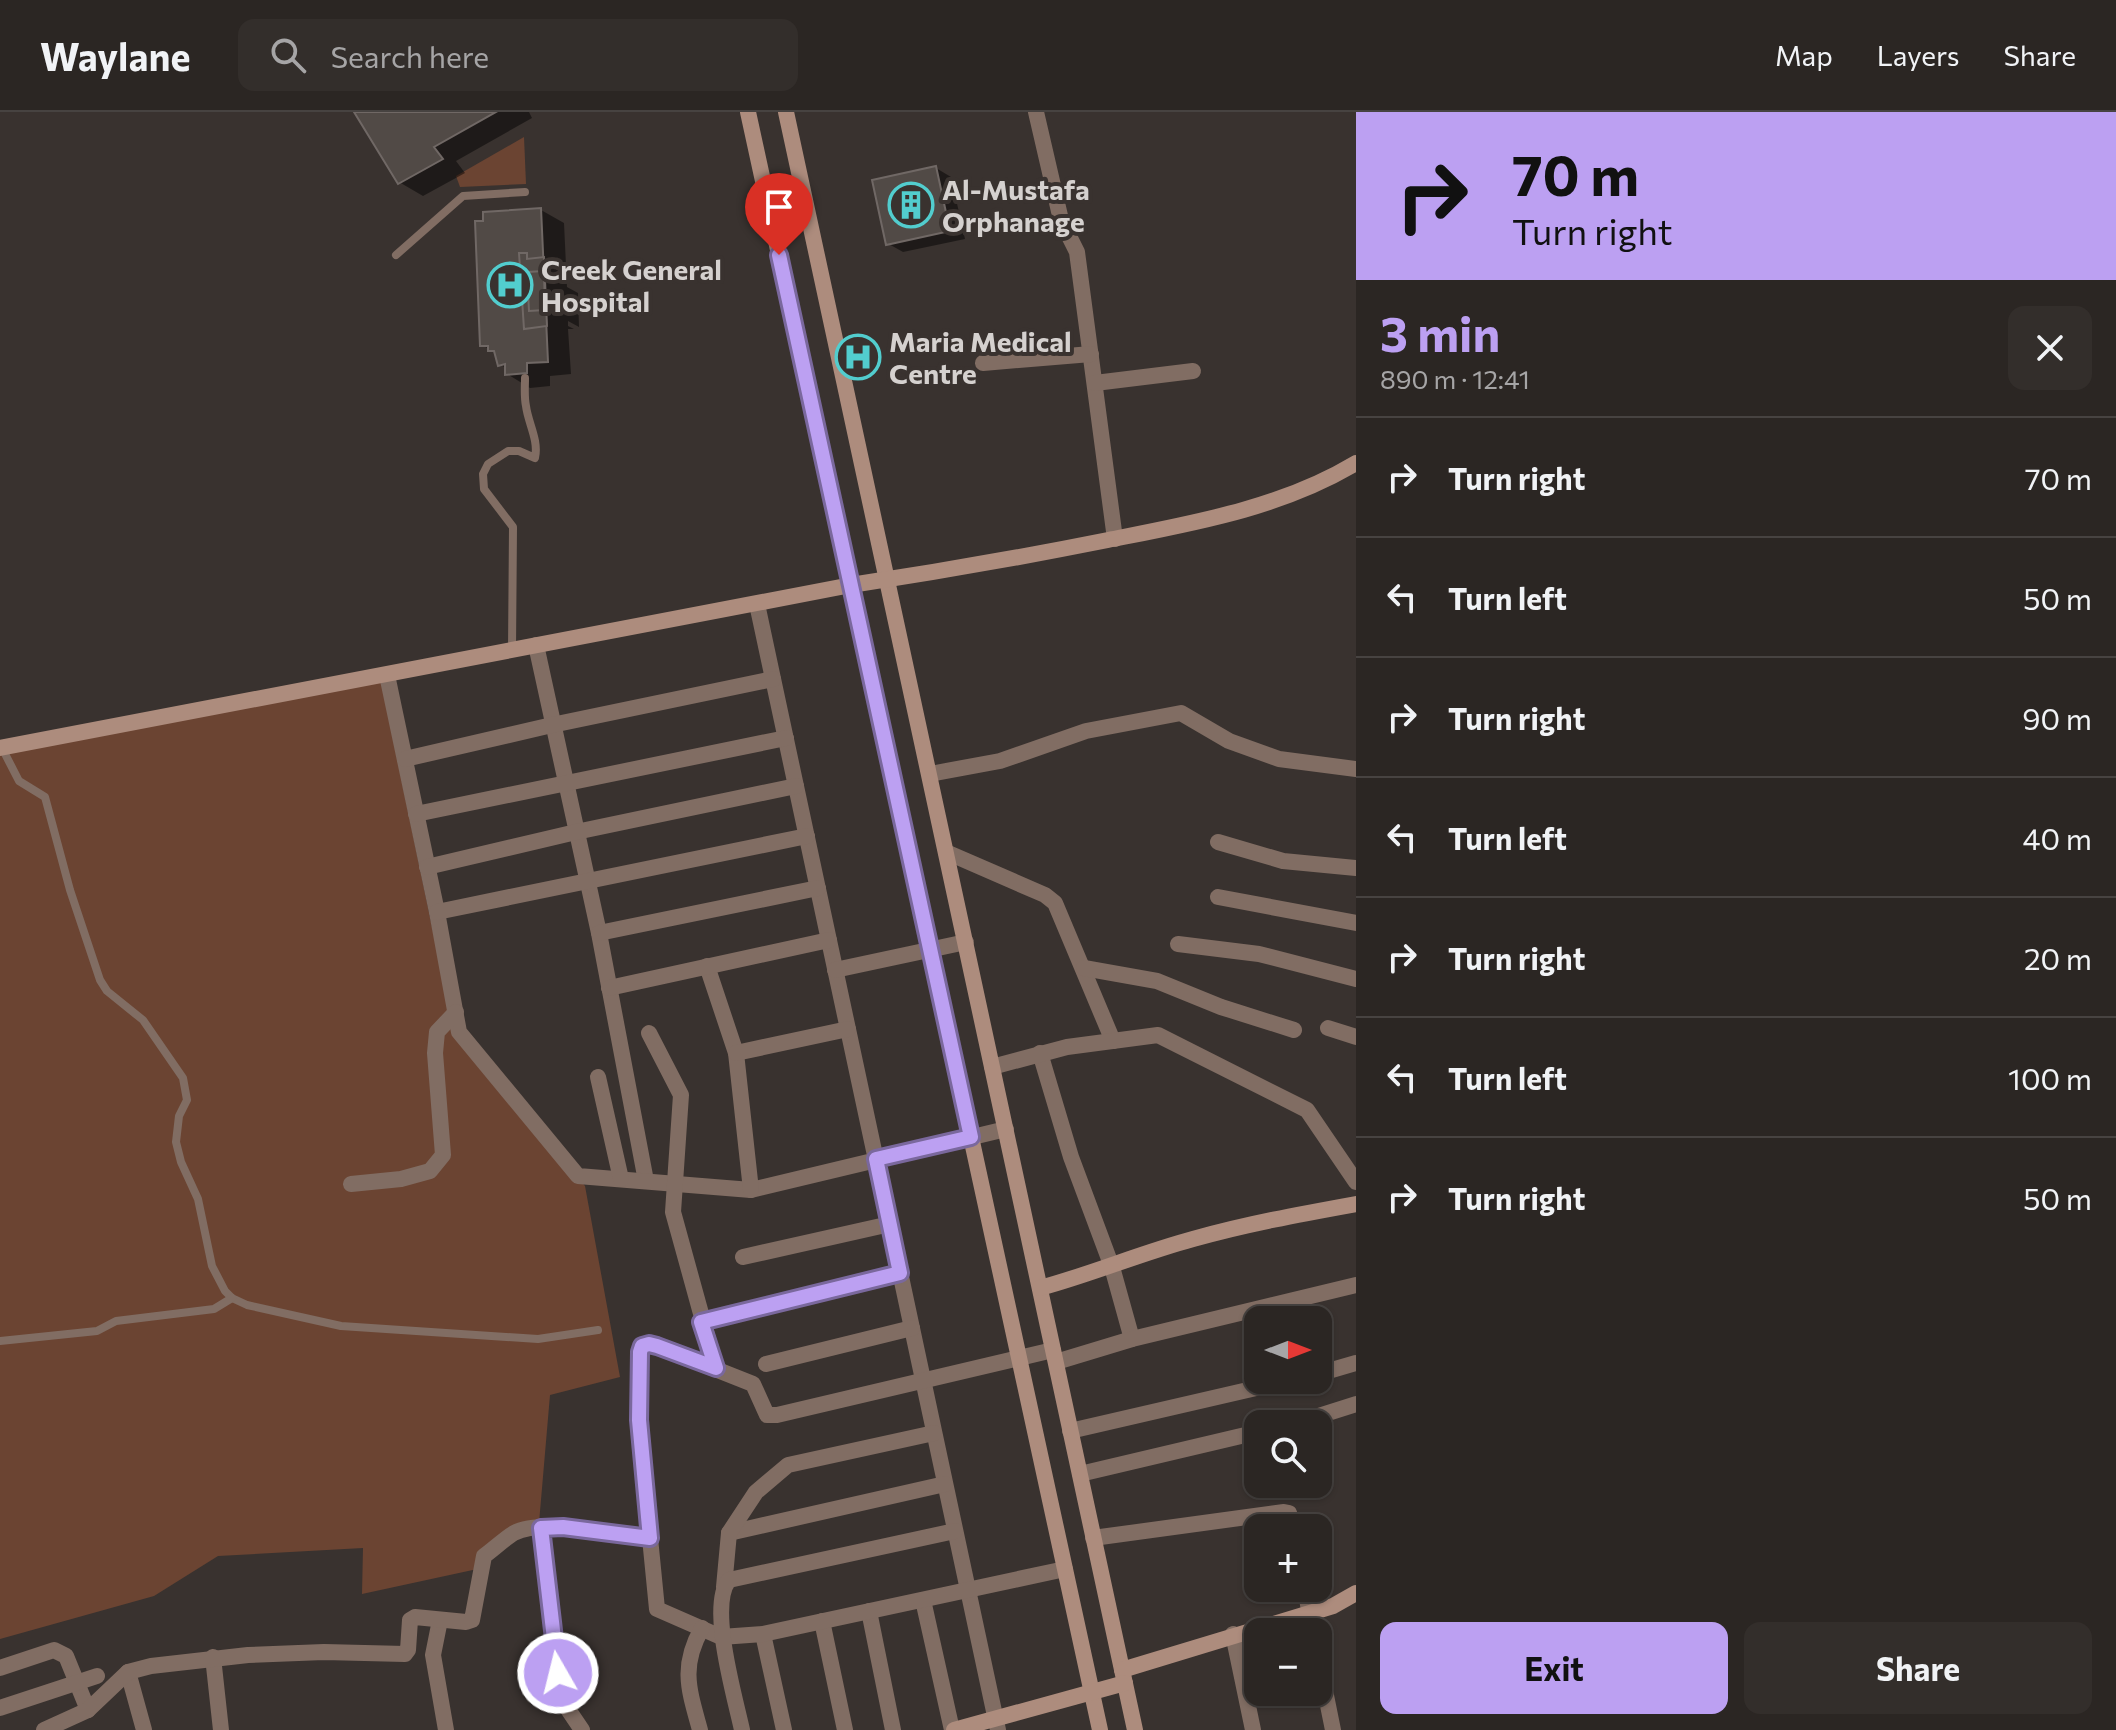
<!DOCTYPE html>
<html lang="en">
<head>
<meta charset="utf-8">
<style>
	:root { --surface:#2b2623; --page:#332e2b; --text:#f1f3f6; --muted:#a6a5a6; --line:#474341; --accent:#bca0f2 }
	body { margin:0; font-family:Commissioner,sans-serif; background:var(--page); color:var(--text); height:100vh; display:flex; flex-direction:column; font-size:30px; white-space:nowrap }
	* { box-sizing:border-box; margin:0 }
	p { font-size:26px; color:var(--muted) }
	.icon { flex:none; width:44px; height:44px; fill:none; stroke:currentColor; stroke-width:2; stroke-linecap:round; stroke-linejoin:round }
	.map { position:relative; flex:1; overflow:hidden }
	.details { display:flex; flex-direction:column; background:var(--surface); width:760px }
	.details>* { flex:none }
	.banner { background:#bca0f2; color:#111; overflow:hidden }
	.needle { width:52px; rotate:90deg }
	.buttons { position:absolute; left:1244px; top:1194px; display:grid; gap:16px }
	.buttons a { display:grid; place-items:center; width:88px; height:88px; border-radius:16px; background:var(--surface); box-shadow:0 2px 6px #0004,0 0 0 2px var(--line); font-size:40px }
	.pin { position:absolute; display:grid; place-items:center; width:68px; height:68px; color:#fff; margin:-82px -34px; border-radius:50% 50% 50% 0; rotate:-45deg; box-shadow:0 0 8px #0007 }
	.pin .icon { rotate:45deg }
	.me { position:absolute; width:88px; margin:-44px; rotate:352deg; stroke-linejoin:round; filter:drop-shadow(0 0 6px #0008) }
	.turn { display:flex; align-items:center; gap:28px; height:168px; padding:0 24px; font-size:36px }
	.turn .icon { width:104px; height:104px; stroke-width:2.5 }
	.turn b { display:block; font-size:56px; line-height:68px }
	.round { display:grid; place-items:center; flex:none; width:84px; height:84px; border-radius:16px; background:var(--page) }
	.headline { display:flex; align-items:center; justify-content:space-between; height:136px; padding:0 24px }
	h1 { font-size:48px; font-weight:700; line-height:60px; color:var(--accent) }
	.cta { display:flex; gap:16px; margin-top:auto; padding:16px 24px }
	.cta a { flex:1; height:92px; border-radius:16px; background:var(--accent); color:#111; font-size:32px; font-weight:700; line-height:92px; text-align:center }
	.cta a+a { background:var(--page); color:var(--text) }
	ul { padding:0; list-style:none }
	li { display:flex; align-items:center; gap:24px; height:120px; padding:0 24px; border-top:2px solid var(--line) }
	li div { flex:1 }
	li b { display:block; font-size:30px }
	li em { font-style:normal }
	header { display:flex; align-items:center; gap:48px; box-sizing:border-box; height:112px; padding:0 40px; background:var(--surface); border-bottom:2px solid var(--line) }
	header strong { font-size:38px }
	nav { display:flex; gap:44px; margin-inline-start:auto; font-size:28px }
	.search { width:560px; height:72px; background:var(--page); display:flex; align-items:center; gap:20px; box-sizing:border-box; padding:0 28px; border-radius:16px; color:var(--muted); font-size:30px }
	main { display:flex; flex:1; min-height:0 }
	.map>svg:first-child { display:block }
	.green { fill:#6b4432 }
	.shadow { fill:#0007 }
	.building { fill:#514a46; stroke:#706865; stroke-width:2 }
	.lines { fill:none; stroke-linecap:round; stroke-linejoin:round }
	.lane { stroke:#816d63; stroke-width:8 }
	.street { stroke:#816d63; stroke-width:16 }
	.secondary { stroke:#ad8c7d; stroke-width:16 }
	.route-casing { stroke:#7a689d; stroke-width:20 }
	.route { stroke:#bca0f2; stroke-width:14 }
	.labels { text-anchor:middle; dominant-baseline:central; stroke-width:8; stroke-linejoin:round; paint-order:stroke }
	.poi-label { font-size:28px; font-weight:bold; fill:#d5d1cf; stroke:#39322f; text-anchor:start }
</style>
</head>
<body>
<header>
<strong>Waylane</strong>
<div class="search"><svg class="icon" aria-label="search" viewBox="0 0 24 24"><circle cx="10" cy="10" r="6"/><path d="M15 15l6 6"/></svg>Search here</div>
<nav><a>Map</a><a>Layers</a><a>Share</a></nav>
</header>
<main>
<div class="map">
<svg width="1356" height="1618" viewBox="0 0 1356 1618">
	<rect width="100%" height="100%" fill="#39322f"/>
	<g class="green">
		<path d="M524,25L526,72L460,75L456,64Z"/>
		<path d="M380,564L454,921L585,1074L620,1265L550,1283L539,1411L520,1414L482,1456L362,1482L363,1436L218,1444L154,1484L0,1527V638Z"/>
	</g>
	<g class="shadow">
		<path d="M357,0H529L532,6L456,49L465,61L423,84L399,70Z"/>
		<path d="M936,56L951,65L965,127L903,140L887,131Z"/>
		<path d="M541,98L564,111L567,175L578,181L579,215L568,209V214L574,217H568L571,262L550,264V274L530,276L507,262V257L500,252L496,241L482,233Z"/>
	</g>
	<g class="building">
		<path d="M354,0H496L434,35L443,47L398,72Z"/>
		<path d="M936,54L950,119L886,133L872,68Z"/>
		<path d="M541,96L548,250L527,251V261L505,263V252L498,254L494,239H488V234H480L475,109H483V100Z"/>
		<path d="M519,141H527V147L544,145L547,214L524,217Z"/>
		<path d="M544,159L545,198L529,199L527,160Z"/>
	</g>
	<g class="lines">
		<g class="lane">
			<path d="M396,143L463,84L525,80"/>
			<path d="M512,537L513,415L484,377L483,362L488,352L508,339H519L535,346C539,328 528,311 526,294C524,285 525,275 525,266"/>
			<path d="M2,636L19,669L45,685L70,778L100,868L107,879L143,908L183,966L187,988L179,1004L176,1030L181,1050L198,1087L212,1154L225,1179L232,1186L247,1193L341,1214L538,1227L598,1218"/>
			<path d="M0,1229L97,1219L116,1209L214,1197L232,1186"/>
		</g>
		<g class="street">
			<path d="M1036,0L1061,108L1077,140L1115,427"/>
			<path d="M983,251L1091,242"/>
			<path d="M1095,271L1193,259"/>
			<path d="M757,492L998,1618"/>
			<path d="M536,533L599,821L646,1069"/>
			<path d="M387,563L437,800L459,920L578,1064L751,1078L1006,1017"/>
			<path d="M405,647L552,613L773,567"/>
			<path d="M930,662L1000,649L1086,619L1181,601L1229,629L1279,647L1356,657"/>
			<path d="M416,702L786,626"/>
			<path d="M1218,730L1283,749L1356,756"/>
			<path d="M946,740L1045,783L1055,791L1113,929"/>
			<path d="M427,755L576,720L796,674"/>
			<path d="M1218,785L1356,811"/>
			<path d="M437,800L807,724"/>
			<path d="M599,821L818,776"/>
			<path d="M1178,832L1259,842L1356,867"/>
			<path d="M707,854L736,941L751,1078"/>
			<path d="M1084,856L1157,869L1221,895L1294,918"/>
			<path d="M835,858L966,830"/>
			<path d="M609,876L829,828"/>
			<path d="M1328,916L1356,925"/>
			<path d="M649,921L681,983L673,1100L716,1256"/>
			<path d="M736,941L848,917"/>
			<path d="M1040,941L1071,1045L1112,1155L1132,1227"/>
			<path d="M992,955L1067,935L1158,923L1307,998L1356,1070"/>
			<path d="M598,965L621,1067"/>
			<path d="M351,1072L401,1067L430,1059L443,1043L435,941L437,920L456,900"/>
			<path d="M743,1145L890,1112"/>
			<path d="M701,1210L900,1161"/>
			<path d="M1056,1250L1132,1227L1356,1173"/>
			<path d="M766,1252L912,1216"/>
			<path d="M1318,1262L1356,1251"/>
			<path d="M1293,1312L1356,1292"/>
			<path d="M1070,1319L1291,1268"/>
			<path d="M1080,1362L1258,1320"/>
			<path d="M541,1416L561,1587L582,1618"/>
			<path d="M729,1421L945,1372"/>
			<path d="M650,1426L639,1308L640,1240L642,1234L649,1232L657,1234L753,1272L767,1303H777L1053,1238"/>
			<path d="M1093,1426L1284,1400L1289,1401L1294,1416"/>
			<path d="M724,1475L729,1421L756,1380L788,1353L934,1321"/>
			<path d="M1305,1476L1313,1520"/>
			<path d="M923,1488L952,1618"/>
			<path d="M869,1499L893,1618"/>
			<path d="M440,1508L433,1543L446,1618"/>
			<path d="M822,1509L845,1618"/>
			<path d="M763,1522L784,1618"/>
			<path d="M1233,1522L1253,1618"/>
			<path d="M1318,1544L1333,1618"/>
			<path d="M213,1545L221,1618"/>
			<path d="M0,1556L54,1538L66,1544L88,1598"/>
			<path d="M128,1560L144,1618"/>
			<path d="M0,1596L97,1564"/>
			<path d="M44,1618L88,1598L128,1560L151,1554L248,1543L324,1540L405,1542L408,1538L410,1508L415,1505L466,1510L472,1508L484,1444C494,1437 504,1427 514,1421C542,1406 617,1422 650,1426L657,1497L721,1525L763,1522L1065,1457"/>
			<path d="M700,1618C689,1578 680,1555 702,1516"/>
			<path d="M742,1618C735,1585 708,1494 729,1468L955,1419"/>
		</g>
		<g class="secondary">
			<path d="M748,0L1100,1618"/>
			<path d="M786,0L1135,1618"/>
			<path d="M0,636L851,473C937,460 1023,445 1108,428C1194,411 1281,396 1356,351"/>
			<path d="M1040,1176C1092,1162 1141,1141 1193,1127C1246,1112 1301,1102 1356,1092"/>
			<path d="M1122,1558L1333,1494L1356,1481"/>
			<path d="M954,1618L1125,1571"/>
		</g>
	</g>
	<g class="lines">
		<g class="route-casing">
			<path id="route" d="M558,1561L541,1416L563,1415L650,1426L639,1308L640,1240L642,1234L649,1232L657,1234L716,1256L701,1210L900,1161L876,1047L971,1025L779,143"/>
		</g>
		<use href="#route" class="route"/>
	</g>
	<defs>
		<g id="building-ring" transform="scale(2.3)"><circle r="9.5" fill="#39322f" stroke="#52cdce" stroke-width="1.5"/><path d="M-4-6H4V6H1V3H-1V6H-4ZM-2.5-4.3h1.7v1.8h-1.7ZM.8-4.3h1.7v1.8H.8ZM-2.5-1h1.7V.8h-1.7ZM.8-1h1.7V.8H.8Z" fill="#52cdce"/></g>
		<g id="hospital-ring" transform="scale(2.3)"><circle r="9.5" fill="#39322f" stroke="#52cdce" stroke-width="1.5"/><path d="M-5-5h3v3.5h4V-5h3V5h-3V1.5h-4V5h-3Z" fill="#52cdce"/></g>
	</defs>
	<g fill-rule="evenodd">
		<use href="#building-ring" x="911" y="93"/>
		<use href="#hospital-ring" x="510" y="173"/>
		<use href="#hospital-ring" x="858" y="245"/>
	</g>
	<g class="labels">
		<g class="poi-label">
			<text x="942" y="77">Al-Mustafa<tspan x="942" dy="32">Orphanage</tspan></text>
			<text x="541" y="157">Creek General<tspan x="541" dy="32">Hospital</tspan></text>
			<text x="889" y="229">Maria Medical<tspan x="889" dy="32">Centre</tspan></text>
		</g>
	</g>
</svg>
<div class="buttons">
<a><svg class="needle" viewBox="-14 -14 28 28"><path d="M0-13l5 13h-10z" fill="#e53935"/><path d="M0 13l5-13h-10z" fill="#a6a5a6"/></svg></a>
<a><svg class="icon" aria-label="search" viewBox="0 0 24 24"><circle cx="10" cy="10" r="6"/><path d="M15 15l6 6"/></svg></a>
<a>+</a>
<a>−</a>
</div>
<div class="pin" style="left:779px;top:143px;background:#d93025"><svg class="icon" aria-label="arrive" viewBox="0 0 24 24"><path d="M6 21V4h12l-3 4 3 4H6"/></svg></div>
<svg class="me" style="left:558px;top:1561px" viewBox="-20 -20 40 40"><circle r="17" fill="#bca0f2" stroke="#fff" stroke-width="3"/><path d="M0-11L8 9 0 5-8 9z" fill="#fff"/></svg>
</div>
<section class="details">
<div class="banner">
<div class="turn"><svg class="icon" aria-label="right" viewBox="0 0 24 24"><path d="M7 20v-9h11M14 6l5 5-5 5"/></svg><div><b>70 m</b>Turn right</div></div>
</div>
<div class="headline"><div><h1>3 min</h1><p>890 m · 12:41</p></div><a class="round"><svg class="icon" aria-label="close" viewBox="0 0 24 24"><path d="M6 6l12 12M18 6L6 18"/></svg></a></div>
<ul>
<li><svg class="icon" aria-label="right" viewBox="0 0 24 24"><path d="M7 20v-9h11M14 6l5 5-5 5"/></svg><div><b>Turn right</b></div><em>70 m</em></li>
<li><svg class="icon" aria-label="left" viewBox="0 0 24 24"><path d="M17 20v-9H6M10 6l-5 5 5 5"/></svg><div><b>Turn left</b></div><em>50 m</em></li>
<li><svg class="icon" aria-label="right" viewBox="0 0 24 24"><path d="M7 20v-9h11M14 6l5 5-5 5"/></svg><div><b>Turn right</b></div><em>90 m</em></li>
<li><svg class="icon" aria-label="left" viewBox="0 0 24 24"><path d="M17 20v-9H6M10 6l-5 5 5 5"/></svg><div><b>Turn left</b></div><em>40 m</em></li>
<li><svg class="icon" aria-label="right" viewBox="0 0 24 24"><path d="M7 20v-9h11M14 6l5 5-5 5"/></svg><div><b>Turn right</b></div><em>20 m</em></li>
<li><svg class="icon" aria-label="left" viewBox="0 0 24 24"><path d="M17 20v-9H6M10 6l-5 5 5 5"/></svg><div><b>Turn left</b></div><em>100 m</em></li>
<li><svg class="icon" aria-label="right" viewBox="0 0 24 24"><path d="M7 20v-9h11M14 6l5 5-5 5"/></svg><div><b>Turn right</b></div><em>50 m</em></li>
</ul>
<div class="cta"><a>Exit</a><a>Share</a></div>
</section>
</main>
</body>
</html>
